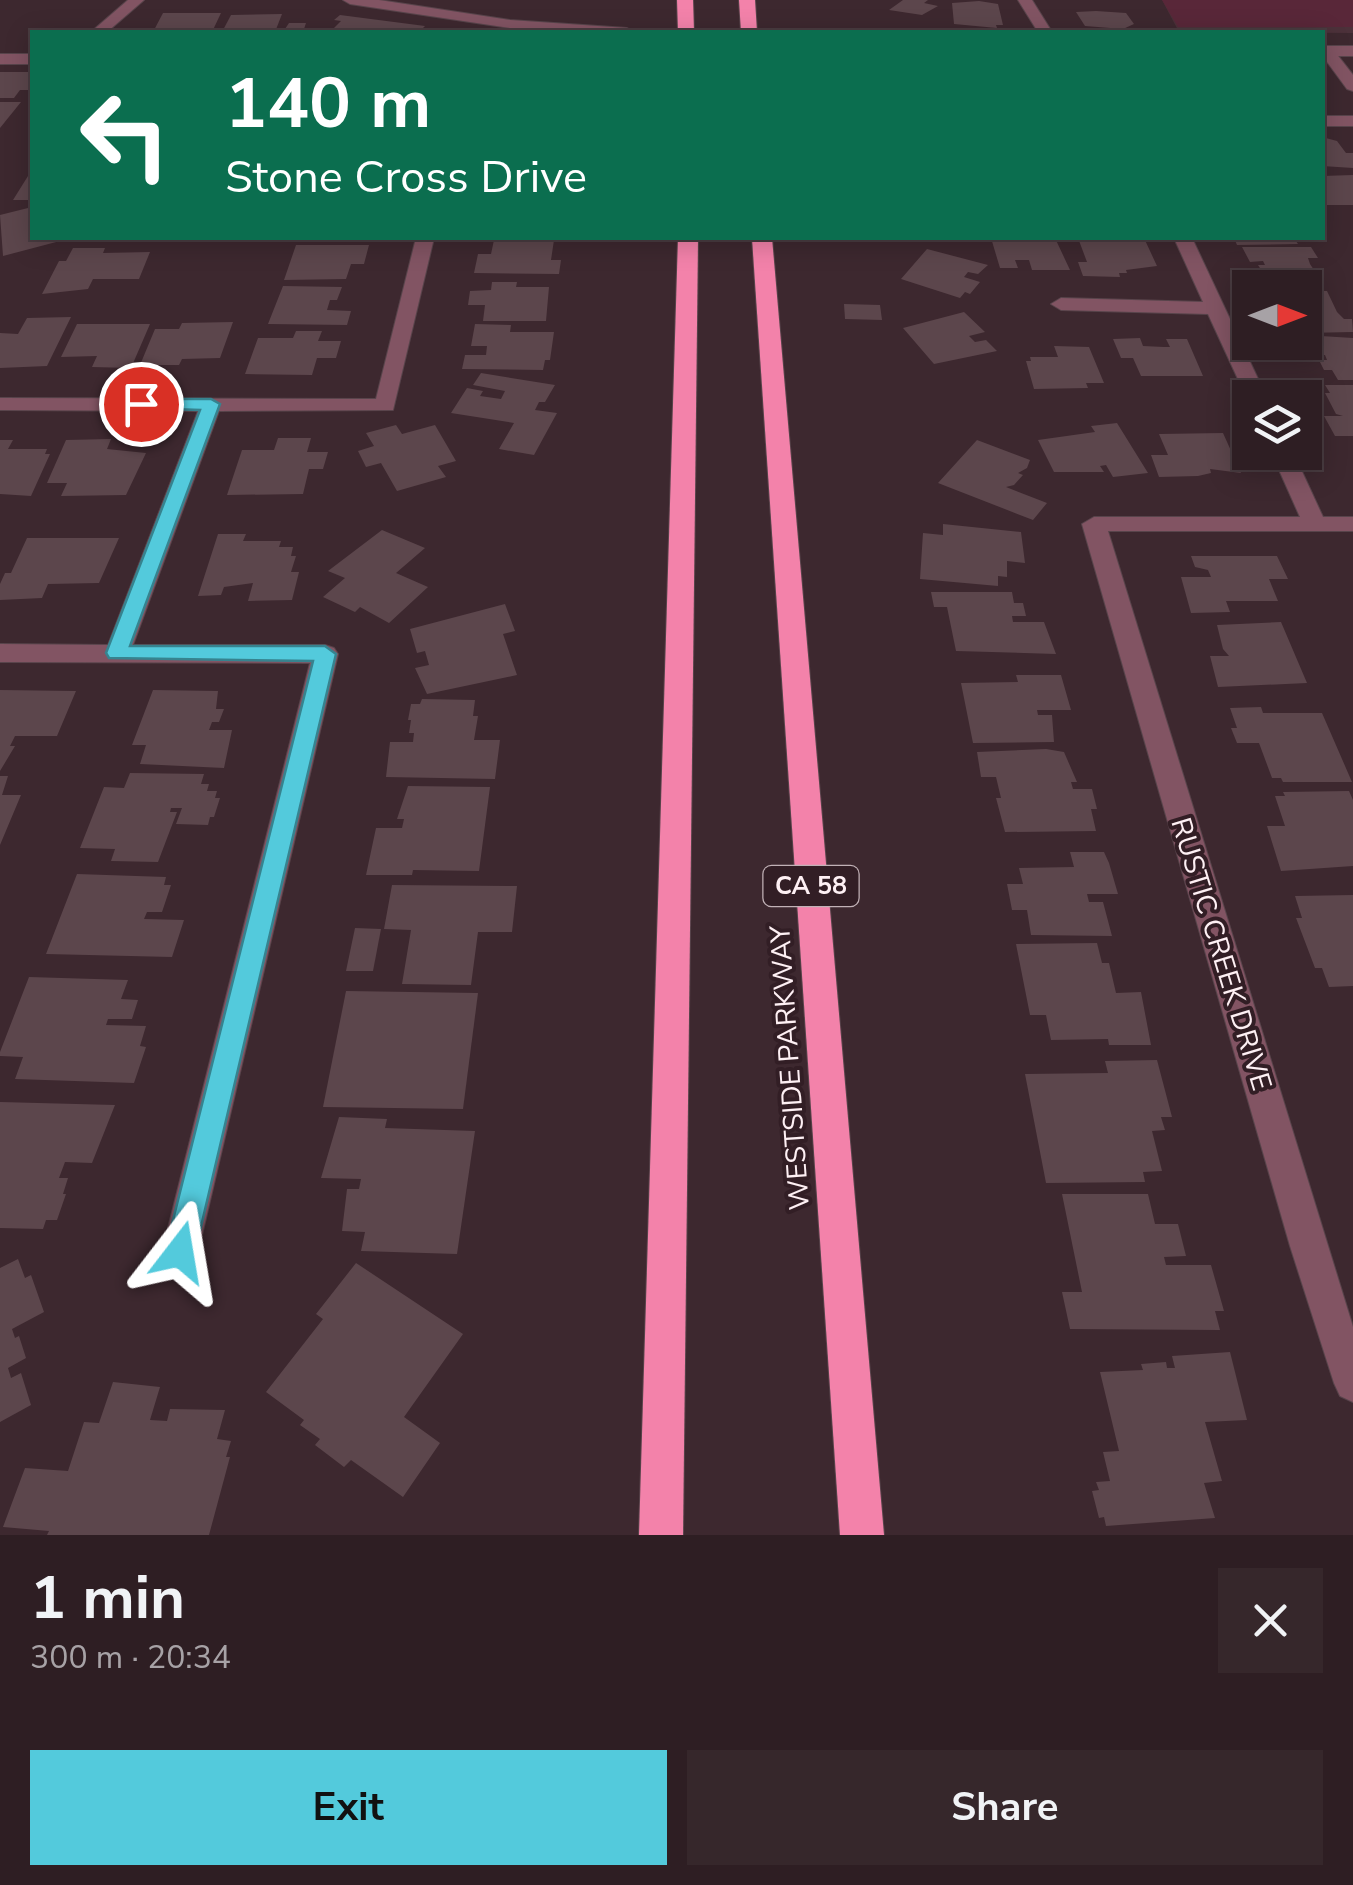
<!DOCTYPE html>
<html lang="en">
<head>
<meta charset="utf-8">
<style>
	:root { --surface:#2e1e23; --page:#36272b; --text:#f1f3f6; --muted:#a7a2a6; --line:#493c41; --accent:#53cadc }
	body { margin:0; font-family:"Nunito Sans",sans-serif; background:var(--page); color:var(--text); height:100vh; display:flex; flex-direction:column; font-size:38px; white-space:nowrap }
	* { box-sizing:border-box; margin:0 }
	p { font-size:32px; color:var(--muted) }
	.icon { flex:none; width:55px; height:55px; fill:none; stroke:currentColor; stroke-width:2; stroke-linecap:round; stroke-linejoin:round }
	.map { position:relative; height:1535px; overflow:hidden }
	.details { display:flex; flex-direction:column; background:var(--surface); flex:1 }
	.details>* { flex:none }
	.hud { position:absolute; left:30px; top:30px; width:1295px; height:210px; border-radius:0px; box-shadow:0 5px 25px #0003,0 0 0 2px var(--line); background:#0b6e4f; color:#fff; overflow:hidden }
	.needle { width:65px; rotate:90deg }
	.tools { position:absolute; left:1232px; top:270px; display:grid; gap:20px }
	.tools a { display:grid; place-items:center; width:90px; height:90px; border-radius:0px; background:var(--surface); box-shadow:0 5px 25px #0003,0 0 0 2px var(--line); font-size:50px }
	.pin { position:absolute; display:grid; place-items:center; width:85px; height:85px; color:#fff; margin:-42px; border:5px solid #fff; border-radius:50%; box-shadow:0 2px 10px #0007 }
	.me { position:absolute; width:110px; margin:-55px; rotate:14deg; stroke-linejoin:round; filter:drop-shadow(0 0 8px #0008) }
	.turn { display:flex; align-items:center; gap:35px; height:210px; padding:0 30px; font-size:45px }
	.turn .icon { width:130px; height:130px; stroke-width:2.5 }
	.turn b { display:block; font-size:70px; line-height:85px }
	.round { display:grid; place-items:center; flex:none; width:105px; height:105px; border-radius:0px; background:var(--page) }
	.head { display:flex; align-items:center; justify-content:space-between; height:170px; padding:0 30px }
	h1 { font-size:60px; font-weight:700; line-height:75px }
	.button { display:flex; gap:20px; margin-top:auto; padding:20px 30px }
	.button a { flex:1; height:115px; border-radius:0px; background:var(--accent); color:#111; font-size:40px; font-weight:700; line-height:115px; text-align:center }
	.button a+a { background:var(--page); color:var(--text) }
	.map>svg:first-child { display:block }
	.built { fill:#4c313a }
	.green { fill:#592739 }
	.building { fill:#5c464c }
	.lines { fill:none; stroke-linecap:round; stroke-linejoin:round }
	.minor-casing { stroke:#58444b; stroke-width:2 }
	.tertiary-casing { stroke:#58444b; stroke-width:2 }
	.motorway-casing { stroke:#58444b; stroke-width:2 }
	.minor { fill:#825463; fill-rule:evenodd }
	.tertiary { fill:#825463; fill-rule:evenodd }
	.motorway { fill:#f382aa; fill-rule:evenodd }
	.route { fill:#53cadc; stroke:#36838f; stroke-width:2.5 }
	.labels { text-anchor:middle; dominant-baseline:central; stroke-width:8; stroke-linejoin:round; paint-order:stroke }
	.shield { fill:#321e25; stroke:#c1b1b6; stroke-width:2.5 }
	.shield-label { font-size:25px; font-weight:bold; fill:#fef0f4 }
	.street-label { font-size:28px; fill:#fef0f4; stroke:#321e25 }
</style>
</head>
<body>
<div class="map">
<svg width="1353" height="1535" viewBox="0 0 1353 1535">
	<rect width="100%" height="100%" fill="#3d282f"/>
	<path class="built" d="M1162,0H1353V33L1179,32Z"/>
	<path class="green" d="M1162,0H1353V27H1178Z"/>
	<g class="building">
		<path d="M903,0H928L924,3L938,6L922,15L889,10Z"/>
		<path d="M979,1L998,4L1003,25H996L997,28L954,24L952,3Z"/>
		<path d="M1096,11L1126,13L1134,24L1123,29L1085,26L1076,12Z"/>
		<path d="M163,13H221L212,32H153Z"/>
		<path d="M282,14L275,32H222L231,15Z"/>
		<path d="M340,15L425,26L419,32H283L289,23H306L304,29H333L341,21L334,20Z"/>
		<path d="M0,72H32V85L29,90H20L14,98H0Z"/>
		<path d="M0,102H21L0,128Z"/>
		<path d="M1322,137L1337,141L1346,153H1353V168L1322,166Z"/>
		<path d="M1353,175V205H1326L1322,176Z"/>
		<path d="M28,176H32V200H13Z"/>
		<path d="M32,207V238L60,241L3,256L0,215Z"/>
		<path d="M991,238H1055L1070,270H1032L1029,260H1015L1018,268H1000Z"/>
		<path d="M1078,238H1144L1157,266L1126,270L1127,273H1119L1120,277L1083,276L1078,262H1087Z"/>
		<path d="M1234,238H1294L1298,244L1237,245Z"/>
		<path d="M494,240H554L551,260H561L559,274L474,273L478,254H491Z"/>
		<path d="M296,245H369L364,264H351L346,279L284,280Z"/>
		<path d="M1242,247H1311L1318,258H1308L1310,264L1324,285L1272,287L1258,265H1265L1263,261L1250,262Z"/>
		<path d="M73,248H105L103,253L150,252L139,279H93L88,289L42,294L59,261H66Z"/>
		<path d="M927,249L988,265L978,274L968,272L964,277L980,282L970,294L965,292L960,298L901,279Z"/>
		<path d="M492,282H517L516,287H549L546,321H483L485,305H468L470,291L491,290Z"/>
		<path d="M283,286L342,287L337,300H330L327,310L351,311L347,325L268,324Z"/>
		<path d="M1305,291H1327L1337,312L1344,319H1352L1353,332L1305,333Z"/>
		<path d="M844,304L880,305L882,320L845,319Z"/>
		<path d="M964,312L985,332L969,336L975,342L986,340L997,351L934,364L903,328Z"/>
		<path d="M71,317L47,366L0,368V333L18,334L27,318Z"/>
		<path d="M233,322L220,358L182,359L179,365H140L155,329H179L182,323Z"/>
		<path d="M77,324H150L131,368L92,367L97,356L61,357Z"/>
		<path d="M475,324L511,325L510,332H554L550,360H545L543,370L462,369L465,355H486L487,346H471Z"/>
		<path d="M296,331H322L318,341H341L336,358H317L312,375L245,374L258,338H293Z"/>
		<path d="M1305,335L1353,338V380H1338L1332,370H1324L1319,360H1327L1325,355H1296L1289,342H1305Z"/>
		<path d="M1140,338L1143,346L1164,347H1170L1166,339H1187L1203,376H1141L1133,358H1121L1113,339Z"/>
		<path d="M1054,346L1089,347L1104,383H1086L1088,388L1034,389L1026,361H1031L1030,357H1058Z"/>
		<path d="M481,373L555,385L545,402H539L535,410L557,413L534,455L499,449L514,423L451,413L467,388L483,391L480,396L501,399L505,391L473,385Z"/>
		<path d="M1325,385H1353V436H1335L1324,416H1343L1336,414L1325,393H1330Z"/>
		<path d="M1117,423L1148,473L1113,477L1106,465L1100,466L1104,472H1054L1038,440L1095,432L1091,426Z"/>
		<path d="M396,425L402,434L435,425L456,461L438,466L446,477L397,491L381,463L366,467L358,451L374,446L366,433Z"/>
		<path d="M1223,433L1241,473L1210,469L1211,473L1198,476L1159,477L1151,455H1168L1159,434Z"/>
		<path d="M278,438H311L307,452H328L323,469H309L303,494L227,495L242,450H274Z"/>
		<path d="M111,439L107,449L146,453L126,495L61,496L67,483H47L66,440Z"/>
		<path d="M0,440H13L8,449H47L45,454H50L31,496L0,494Z"/>
		<path d="M977,440L1030,460L1027,468L1018,473L1023,475L1014,485L1006,487L1047,503L1033,520L938,483Z"/>
		<path d="M943,524L1021,532L1025,563L1007,561V577L998,576V586L920,579L923,533L943,535Z"/>
		<path d="M382,530L425,548L396,573L428,587L389,623L360,607L355,612L323,597L345,578L328,571Z"/>
		<path d="M218,534H246L243,541H281L279,547H293L291,556H296L291,572H299L292,600L248,601L253,583L224,587L221,595L198,596Z"/>
		<path d="M27,538H119L99,583L48,584L42,598L0,600V584L5,573H11Z"/>
		<path d="M1191,556H1277L1288,579H1269L1278,601H1226L1230,612L1191,613L1181,577H1211L1208,570L1195,567Z"/>
		<path d="M931,592H1012L1014,603H1023L1026,616H1012L1013,622H1044L1056,654L956,651L947,607H934Z"/>
		<path d="M505,604L515,631L503,634L517,675L427,694L415,668L429,665L425,651L417,653L410,629Z"/>
		<path d="M1281,622L1307,683L1218,687L1210,656H1229L1223,649L1217,625Z"/>
		<path d="M1016,675H1061L1071,710H1037L1038,715H1052L1054,742L973,743L961,683L1018,682Z"/>
		<path d="M0,690L76,691L57,736H15L10,746H15L0,771Z"/>
		<path d="M153,690L218,691L216,709H224L219,722H212L209,730H232L224,768L140,764L146,745H132Z"/>
		<path d="M422,699L475,700L473,716H478L474,740H500L495,779L386,777L390,742H413L414,733H409L411,720H408L411,704H420Z"/>
		<path d="M1261,707L1263,713H1322L1352,782H1283L1281,778H1272L1259,743H1237L1231,728H1237L1230,708Z"/>
		<path d="M1046,749L1064,752L1077,782H1071L1073,789H1092L1097,809H1091L1096,831L1005,832L996,798H1001L996,777H981L977,752Z"/>
		<path d="M130,773L204,774L201,784H209L207,791H217L215,798H220L214,817H210L208,825L176,824L182,808H171L170,812H177L158,862L111,861L115,849L80,848L104,787L124,788Z"/>
		<path d="M0,776H8L2,795H21L0,845Z"/>
		<path d="M408,786L490,787L479,871L413,870L412,875H366L376,828H402L404,819H397Z"/>
		<path d="M1349,791L1353,800V866L1281,871L1267,826H1285L1275,796H1285L1283,792Z"/>
		<path d="M1070,852H1104L1109,863L1118,894H1087L1089,902H1103L1112,936L1031,935L1027,910H1012L1007,884H1023L1019,868L1074,867Z"/>
		<path d="M77,874L166,877L164,885H171L162,912H147L144,919L184,920L172,957L46,954Z"/>
		<path d="M392,885L517,886L512,932H478L471,985L402,984L411,930L384,929Z"/>
		<path d="M1353,895V986L1329,987L1322,968H1315L1296,918H1302L1295,896Z"/>
		<path d="M355,928L381,929L373,971H346Z"/>
		<path d="M1097,943L1102,963H1109L1116,993L1141,992L1151,1045H1109L1108,1039L1051,1040L1046,1015H1030L1016,944Z"/>
		<path d="M29,977L128,980L121,999L138,1000L132,1019H108L106,1025L146,1026L140,1046L146,1047L134,1083L15,1079L23,1057L0,1056V1052Z"/>
		<path d="M346,991L478,993L463,1109L323,1107Z"/>
		<path d="M1157,1060L1172,1117H1161L1165,1130L1152,1131L1162,1171L1143,1172L1145,1182L1046,1183L1025,1074L1108,1073L1105,1061Z"/>
		<path d="M0,1102L115,1105L92,1163L65,1162L59,1178H68L63,1194H66L57,1220H46L43,1229L0,1228Z"/>
		<path d="M339,1117L387,1119L385,1128L475,1131L457,1254L361,1251L365,1232L342,1231L347,1189H359L361,1179L321,1178Z"/>
		<path d="M1062,1194H1148L1155,1224H1178L1186,1256L1164,1257L1166,1265H1211L1224,1311H1215L1220,1330L1070,1329L1062,1292H1082Z"/>
		<path d="M18,1259L25,1278L31,1275L44,1312L12,1329L15,1338L19,1336L26,1358L8,1368L11,1378L21,1373L31,1405L0,1422V1268Z"/>
		<path d="M356,1263L463,1334L404,1417L440,1443L403,1497L351,1460L344,1467L315,1445L320,1439L300,1425L304,1420L266,1392L323,1319L316,1314Z"/>
		<path d="M1230,1352L1247,1420L1205,1422L1222,1481L1204,1483L1215,1518L1106,1526L1104,1517L1099,1518L1092,1491L1099,1490L1096,1482L1110,1481L1103,1452L1119,1451L1100,1372L1143,1370L1141,1364L1166,1362L1167,1368H1175L1172,1356Z"/>
		<path d="M113,1382L160,1387L150,1420L167,1421L170,1409L225,1410L217,1439L231,1441L226,1457H230L209,1535H47L49,1531L3,1527L25,1468L68,1471L84,1422L99,1423Z"/>
	</g>
	<g class="lines">
		<g class="minor-casing">
			<g id="minor">
				<path d="M128,0H144L107,32H91Z"/>
				<path d="M1018,0H1032L1052,32H1038Z"/>
				<path d="M1322,48H1332L1353,75V91L1347,89L1322,55Z"/>
				<rect x="0" y="54" width="32" height="10"/>
				<rect x="1322" y="116" width="31" height="10"/>
				<path d="M416,238H434L393,410L219,411L133,645H325L334,648L338,654L198,1252L193,1264L180,1269L167,1264L162,1252L310,663L0,662V644L108,645L198,411L0,410V398L376,399Z"/>
				<path d="M1174,238H1192L1267,398H1250L1249,403L1208,314L1061,310L1051,304L1061,298L1203,302Z"/>
				<path d="M1271,452H1293L1323,517H1353V531H1108L1353,1327V1402L1340,1396L1334,1383L1290,1246L1082,524L1094,517H1300Z"/>
			</g>
		</g>
		<g class="tertiary-casing">
			<g id="tertiary">
				<path d="M343,0H379L510,20L627,28L634,32L510,28L350,4Z"/>
				<rect x="1322" y="46" width="31" height="10"/>
			</g>
		</g>
		<g class="motorway-casing">
			<g id="motorway">
				<path d="M677,0H693L694,32H678Z"/>
				<path d="M739,0H755L757,32H741Z"/>
				<path d="M678,238H698L683,1535H639Z"/>
				<path d="M752,238H772L884,1535H840Z"/>
			</g>
		</g>
		<use href="#minor" class="minor"/>
		<use href="#tertiary" class="tertiary"/>
		<use href="#motorway" class="motorway"/>
	</g>
	<path class="route" d="M141,399H211L220,404L130,646H325L336,654L195,1252L190,1262L180,1266L169,1262L165,1252L313,661L109,658L106,653L200,410L135,408L132,404Z"/>
	<g class="labels">
		<rect class="shield" x="763.5" y="866" width="95" height="40" rx="8"/>
		<g class="shield-label">
			<text x="811" y="886">CA 58</text>
		</g>
		<g class="street-label">
			<text transform="translate(1221 954) rotate(73)">RUSTIC CREEK DRIVE</text>
			<text transform="translate(790 1068) rotate(-94)">WESTSIDE PARKWAY</text>
		</g>
	</g>
</svg>
<div class="tools">
<a><svg class="needle" viewBox="-14 -14 28 28"><path d="M0-13l5 13h-10z" fill="#e53935"/><path d="M0 13l5-13h-10z" fill="#a7a2a6"/></svg></a>
<a><svg class="icon" aria-label="layers" viewBox="0 0 24 24"><path d="M12 4l9 5-9 5-9-5zM3 14l9 5 9-5"/></svg></a>
</div>
<div class="pin" style="left:141px;top:404px;background:#d93025"><svg class="icon" aria-label="arrive" viewBox="0 0 24 24"><path d="M6 21V4h12l-3 4 3 4H6"/></svg></div>
<svg class="me" style="left:180px;top:1252px" viewBox="-20 -20 40 40"><path d="M0-17L14 15 0 8-14 15z" fill="#53cadc" stroke="#fff" stroke-width="4"/></svg>
<div class="hud">
<div class="turn"><svg class="icon" aria-label="left" viewBox="0 0 24 24"><path d="M17 20v-9H6M10 6l-5 5 5 5"/></svg><div><b>140 m</b>Stone Cross Drive</div></div>
</div>
</div>
<section class="details">
<div class="head"><div><h1>1 min</h1><p>300 m · 20:34</p></div><a class="round"><svg class="icon" aria-label="close" viewBox="0 0 24 24"><path d="M6 6l12 12M18 6L6 18"/></svg></a></div>
<div class="button"><a>Exit</a><a>Share</a></div>
</section>
</body>
</html>
